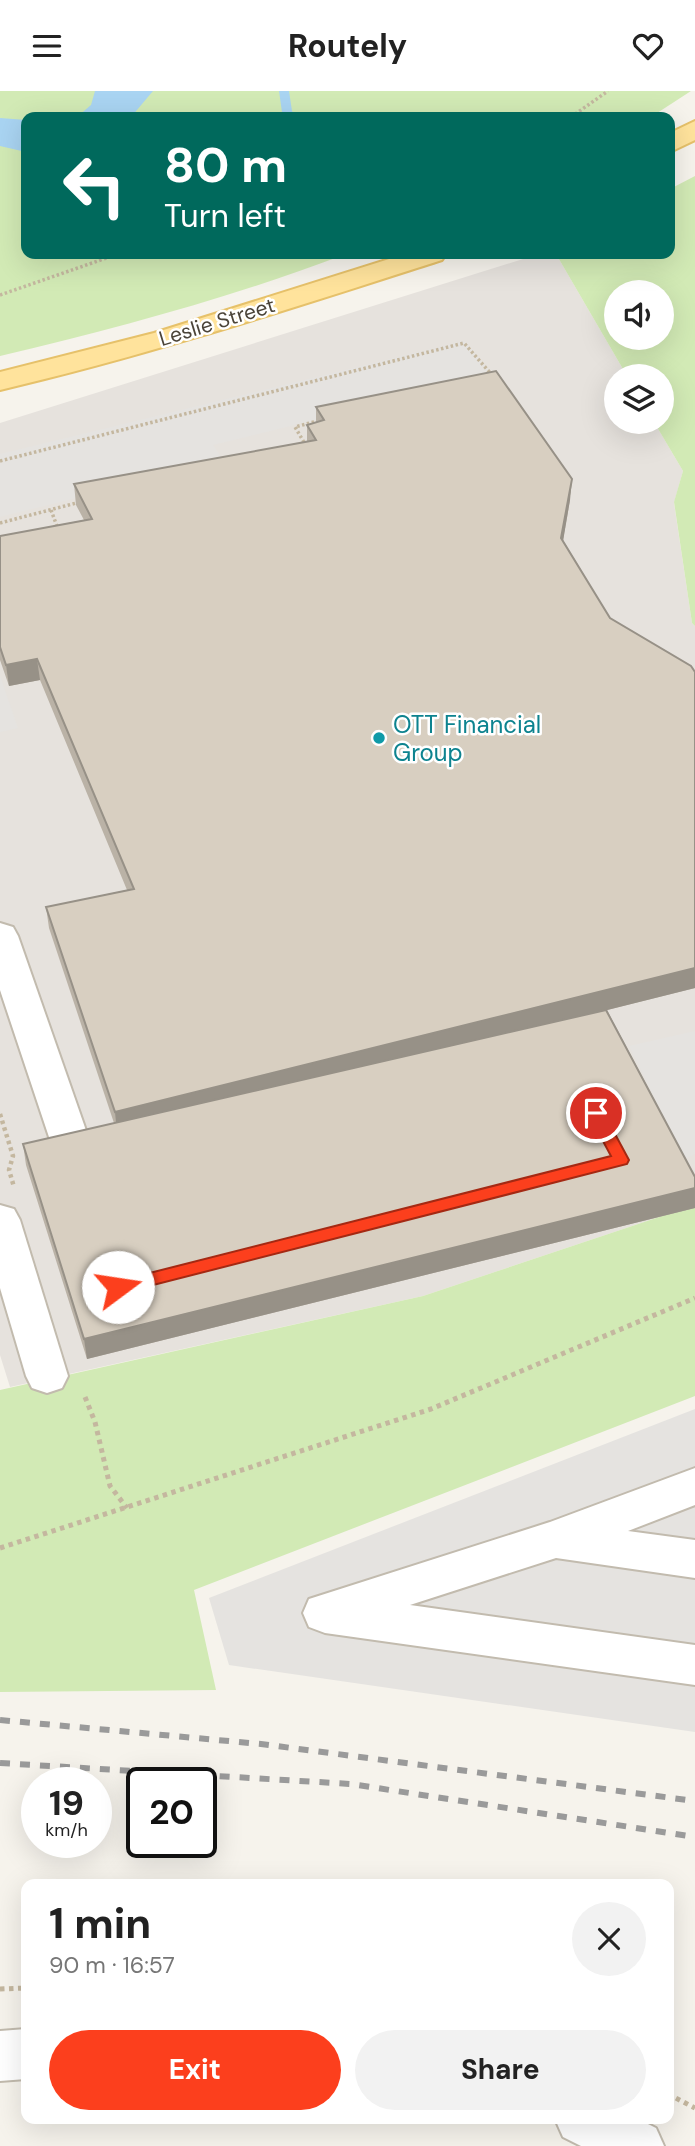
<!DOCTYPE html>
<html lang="en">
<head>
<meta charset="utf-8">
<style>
	:root { --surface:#fff; --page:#f2f2f2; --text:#222; --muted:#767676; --accent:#fc3f1d }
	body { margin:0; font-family:"DM Sans",sans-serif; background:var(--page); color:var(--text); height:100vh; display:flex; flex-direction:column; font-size:26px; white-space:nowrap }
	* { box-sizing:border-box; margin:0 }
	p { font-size:23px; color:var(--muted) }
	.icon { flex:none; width:38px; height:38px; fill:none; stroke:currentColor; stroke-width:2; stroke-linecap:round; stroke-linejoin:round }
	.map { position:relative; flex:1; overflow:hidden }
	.panel { position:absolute; left:21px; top:1788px; width:653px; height:245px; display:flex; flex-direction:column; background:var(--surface); border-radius:14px; box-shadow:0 7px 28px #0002 }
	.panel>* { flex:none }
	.banner { position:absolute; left:21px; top:21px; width:654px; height:147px; border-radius:14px; box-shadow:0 7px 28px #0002; background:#00695c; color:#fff; overflow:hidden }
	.tools { position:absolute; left:604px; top:189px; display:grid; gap:14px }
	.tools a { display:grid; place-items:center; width:70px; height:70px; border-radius:50%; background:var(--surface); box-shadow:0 7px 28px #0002; font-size:35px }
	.speed { position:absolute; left:21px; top:1676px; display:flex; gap:14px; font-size:35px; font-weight:700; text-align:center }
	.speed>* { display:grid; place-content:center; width:91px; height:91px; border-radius:50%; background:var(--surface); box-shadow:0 7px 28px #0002; line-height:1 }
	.speed small { font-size:18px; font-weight:400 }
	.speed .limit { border:4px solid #111; border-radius:10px; background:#fff; color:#111 }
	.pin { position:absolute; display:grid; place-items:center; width:60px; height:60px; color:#fff; margin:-30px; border:4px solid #fff; border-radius:50%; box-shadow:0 2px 7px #0007 }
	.me { position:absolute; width:77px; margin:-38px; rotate:76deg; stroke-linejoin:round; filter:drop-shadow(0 0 5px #0008) }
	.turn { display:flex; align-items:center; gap:24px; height:147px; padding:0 28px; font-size:32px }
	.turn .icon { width:91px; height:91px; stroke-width:2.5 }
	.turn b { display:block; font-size:49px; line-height:60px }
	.round { display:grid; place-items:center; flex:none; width:74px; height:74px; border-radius:37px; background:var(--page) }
	.headline { display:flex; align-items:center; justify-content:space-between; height:119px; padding:0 28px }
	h1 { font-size:42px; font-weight:700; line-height:52px }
	.button { display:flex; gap:14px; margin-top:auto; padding:14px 28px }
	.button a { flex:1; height:80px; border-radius:42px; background:var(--accent); color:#fff; font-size:28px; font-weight:700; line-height:80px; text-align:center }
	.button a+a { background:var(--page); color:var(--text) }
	header { display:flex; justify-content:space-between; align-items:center; height:91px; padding:0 28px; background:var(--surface); font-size:32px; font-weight:700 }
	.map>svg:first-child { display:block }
	.industrial { fill:#e6e2dd }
	.green { fill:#d2eab5; fill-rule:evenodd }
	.parking { fill:#e5e3e0 }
	.water { fill:#a9d4f2 }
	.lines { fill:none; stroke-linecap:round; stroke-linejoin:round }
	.stream { fill:#a9d4f2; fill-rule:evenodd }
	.minor-casing { stroke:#c2bbae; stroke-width:4 }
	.major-casing { stroke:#e6c16a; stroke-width:4 }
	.path-far2 { stroke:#c4b79f; stroke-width:3.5; stroke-dasharray:2.5 2.5; stroke-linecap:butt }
	.path-far1 { stroke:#c4b79f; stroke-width:4.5; stroke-dasharray:3.5 3.5; stroke-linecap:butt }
	.path { stroke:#c4b79f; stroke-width:5; stroke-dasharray:4.5 4.5; stroke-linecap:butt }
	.minor { fill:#fff; fill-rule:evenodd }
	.major { fill:#ffe39c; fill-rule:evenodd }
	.rail { stroke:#9a9a9a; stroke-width:6; stroke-dasharray:10 10; stroke-linecap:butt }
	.wall { fill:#bab2a6 }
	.shaded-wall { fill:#979187 }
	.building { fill:#d8cfc1; stroke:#979187; stroke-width:2 }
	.route { fill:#fc3f1d; stroke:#a42913; stroke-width:2 }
	.culture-dot { fill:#0f9aa8; stroke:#fff; stroke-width:2.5 }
	.labels { text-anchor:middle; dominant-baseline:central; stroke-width:5; stroke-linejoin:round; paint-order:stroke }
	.far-street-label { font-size:21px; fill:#4b4439; stroke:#fff }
	.culture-label { font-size:24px; fill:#0d838f; stroke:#fff; text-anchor:start }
</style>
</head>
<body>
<header><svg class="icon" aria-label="menu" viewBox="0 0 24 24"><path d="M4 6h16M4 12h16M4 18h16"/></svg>Routely<svg class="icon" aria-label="heart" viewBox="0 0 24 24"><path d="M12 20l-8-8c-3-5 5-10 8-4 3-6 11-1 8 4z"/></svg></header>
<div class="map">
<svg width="695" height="2055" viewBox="0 0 695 2055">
	<rect width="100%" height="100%" fill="#f6f3ec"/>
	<path class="industrial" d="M539,163H556L627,285H616V331H654L683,380L674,412L692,532L695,535V1114L423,1205L10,1296L0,1264V332Z"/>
	<g class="green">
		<path d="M0,0H691L651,26H26V163H346C233,206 118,237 0,265Z"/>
		<path d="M695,85V535L692,532L674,411L683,380L654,331H662V285H627L556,163H670V98ZM662,201V247H616V201Z"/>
		<path d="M695,1114V1305L194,1499L216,1599L0,1601V1299L423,1205Z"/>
	</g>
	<g class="parking">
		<path d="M464,250L494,285L213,354L224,370L0,426V363Z"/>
		<path d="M0,584L18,637L0,641Z"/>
		<path d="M695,940V1063L684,1068L629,955Z"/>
		<path d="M695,1318V1641L229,1574L209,1507Z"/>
	</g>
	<g class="water">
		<path d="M95,0H153L131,26H77L91,14Z"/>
		<path d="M0,27L26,29V61L0,55Z"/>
	</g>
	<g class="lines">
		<path class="stream" d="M279,0H289L292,20L296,26H287L282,21Z"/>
		<g class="minor-casing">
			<g id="minor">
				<path d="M0,832L13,836L18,845L104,1091L98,1102L84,1106L70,1102L64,1091L0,899Z"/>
				<path d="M0,1114L14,1118L20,1129L68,1285L62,1297L47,1302L32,1297L26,1285L0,1197Z"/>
				<path d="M695,1377V1414L628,1440L695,1449V1487L556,1467L410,1514L695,1554V1594L325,1542L309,1536L303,1522L309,1508L550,1431Z"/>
				<path d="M26,1938V1988L0,1990V1940Z"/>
				<path d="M555,2028H638L656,2037L664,2055H581L563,2046Z"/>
			</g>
		</g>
		<g class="major-casing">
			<g id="major">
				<path d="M695,30V49L670,61V42Z"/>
				<path d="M405,163H446L442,169C295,216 150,264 0,299V281L154,242Z"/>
			</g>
		</g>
		<g class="path-far2">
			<path d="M571,26L608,0"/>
			<path d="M0,204L118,163"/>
			<path d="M302,353H305L295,336L321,329"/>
			<path d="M0,370L464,252L492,284"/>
			<path d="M51,419L58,438"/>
			<path d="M0,432L80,411"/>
		</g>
		<path class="path-far1" d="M0,1023L13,1065L9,1079L14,1096"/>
		<g class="path">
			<path d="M85,1306L95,1331L110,1395L127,1417"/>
			<path d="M0,1457L431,1318L695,1207"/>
			<path d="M0,1898L26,1897"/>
			<path d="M668,2003L695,2017"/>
		</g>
		<use href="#minor" class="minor"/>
		<use href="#major" class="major"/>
		<g class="rail">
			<path d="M0,1629L261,1653L695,1710"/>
			<path d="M0,1672L351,1693L695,1746"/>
		</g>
	</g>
	<path class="wall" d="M316,316L570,409L563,449L610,527L695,581V897L607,919L695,1086V1117L87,1268L26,1074L23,1053L114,1032L49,837L46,816L127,799L40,589L9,595L0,569V445L84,429L76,414L74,393L307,351V334L316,331Z"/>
	<g class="shaded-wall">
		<path d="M572,388L570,409L560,468L561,447Z"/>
		<path d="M37,568L40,589L9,595L6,574Z"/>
		<path d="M695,877V897L117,1042L115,1021Z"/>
		<path d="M695,1097V1117L87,1268L84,1248Z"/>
	</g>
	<g class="building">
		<path d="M496,280L572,388L561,447L610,527L691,575L695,581V877L115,1021L46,816L134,798L37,568L6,574L0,556V445L92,428L74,393L316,349L307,334L324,329L316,316Z"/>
		<path d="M606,919L695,1086V1097L84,1248L23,1053Z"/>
	</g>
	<path class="route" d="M596,1016L601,1017L629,1069L627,1073L118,1203L112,1201L110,1196L112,1192L118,1190L611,1065L588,1022Z"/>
	<circle class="culture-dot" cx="379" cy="647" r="7"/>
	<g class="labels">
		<g class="far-street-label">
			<text transform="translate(217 231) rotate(-17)">Leslie Street</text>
		</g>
		<g class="culture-label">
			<text x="393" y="633">OTT Financial<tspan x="393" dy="28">Group</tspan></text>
		</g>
	</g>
</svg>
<div class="tools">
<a><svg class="icon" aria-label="sound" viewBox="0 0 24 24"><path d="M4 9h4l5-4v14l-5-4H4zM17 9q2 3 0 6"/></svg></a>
<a><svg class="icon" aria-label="layers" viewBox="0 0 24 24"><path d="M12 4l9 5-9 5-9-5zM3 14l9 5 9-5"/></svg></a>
</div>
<div class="speed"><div>19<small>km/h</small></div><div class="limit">20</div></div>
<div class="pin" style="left:596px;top:1022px;background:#d93025"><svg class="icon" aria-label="arrive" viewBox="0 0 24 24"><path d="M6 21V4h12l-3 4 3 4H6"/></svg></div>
<svg class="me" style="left:118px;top:1196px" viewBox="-20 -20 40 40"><circle r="19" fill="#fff"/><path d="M0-13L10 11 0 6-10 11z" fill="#fc3f1d"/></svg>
<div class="banner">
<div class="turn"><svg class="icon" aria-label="left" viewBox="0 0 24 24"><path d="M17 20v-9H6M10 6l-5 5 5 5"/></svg><div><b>80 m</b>Turn left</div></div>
</div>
<section class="panel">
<div class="headline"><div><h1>1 min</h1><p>90 m · 16:57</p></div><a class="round"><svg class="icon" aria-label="close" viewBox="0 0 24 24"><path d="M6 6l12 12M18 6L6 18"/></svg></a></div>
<div class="button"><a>Exit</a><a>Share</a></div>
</section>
</div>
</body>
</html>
